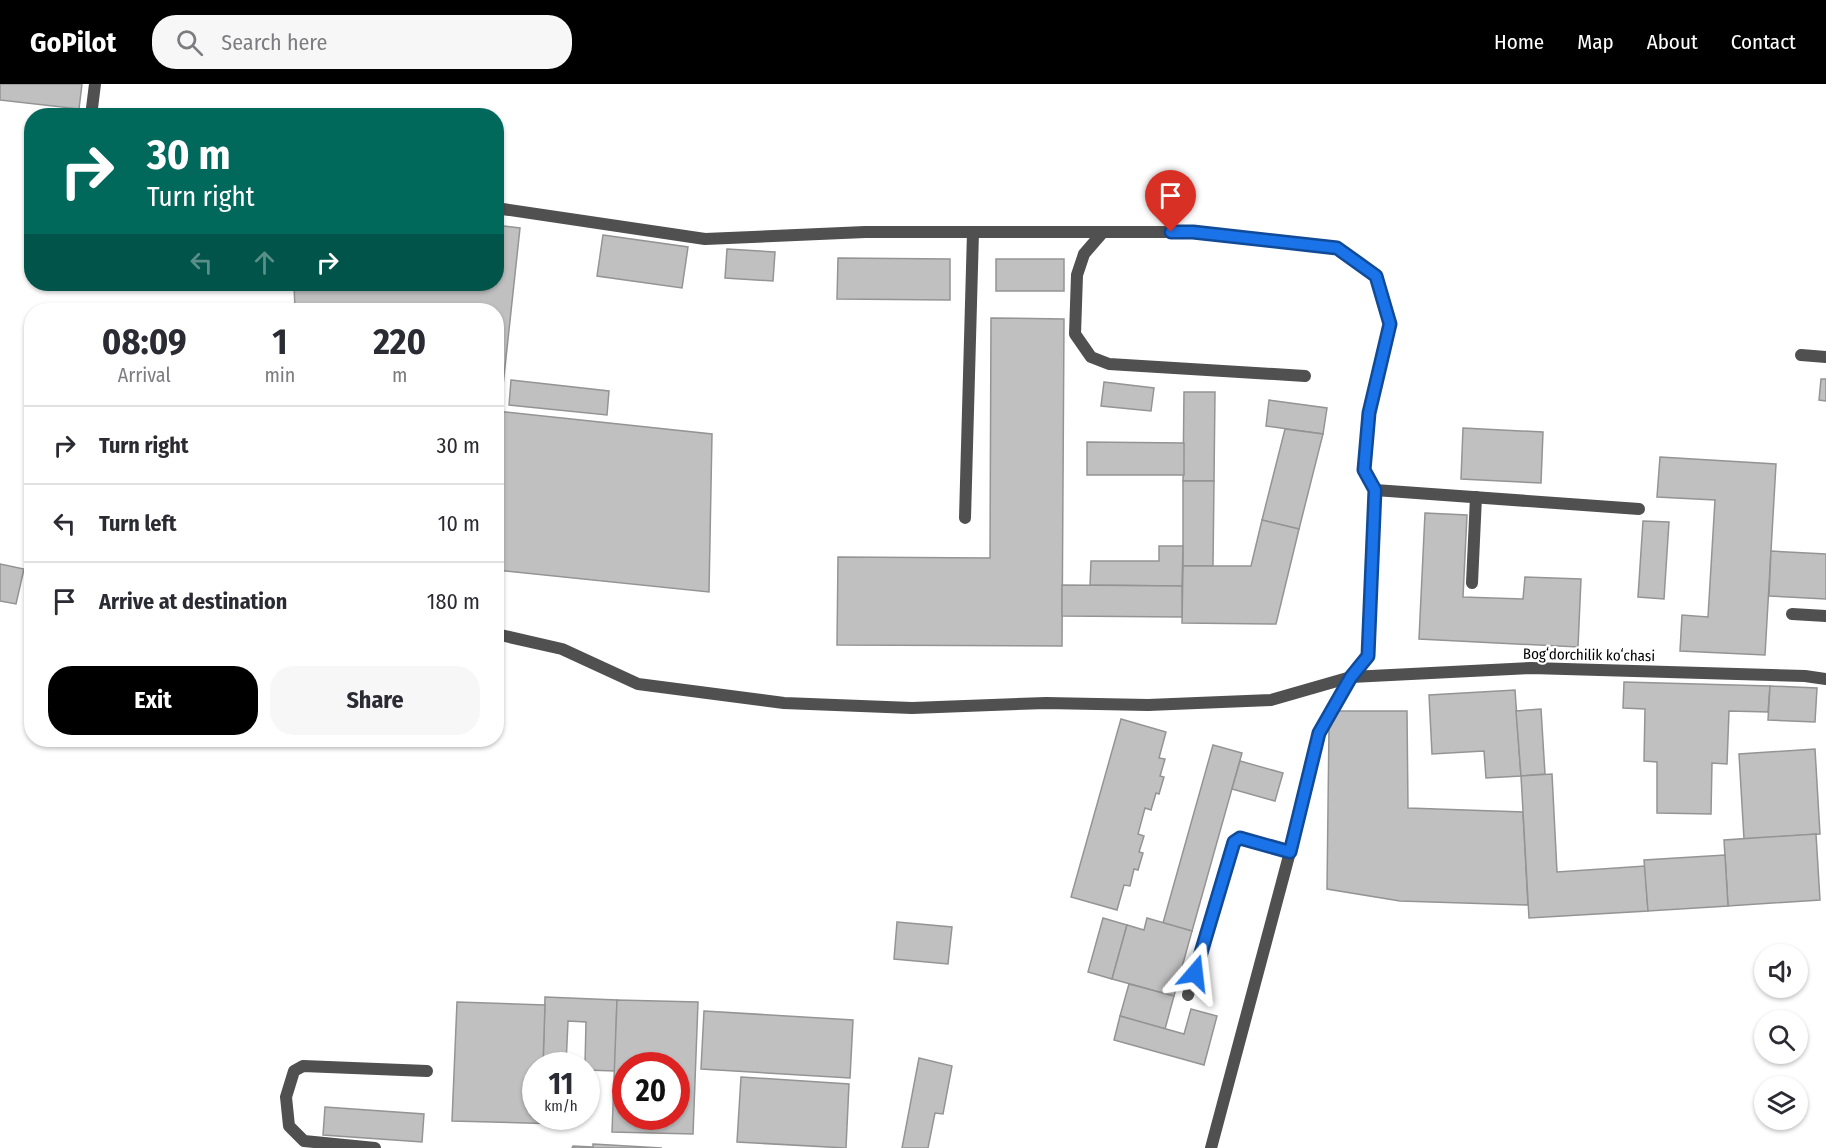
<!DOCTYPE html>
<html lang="en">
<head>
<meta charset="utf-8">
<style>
	:root { --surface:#fff; --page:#f7f7f7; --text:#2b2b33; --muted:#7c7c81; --line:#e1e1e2; --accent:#000 }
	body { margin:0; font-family:"Fira Sans Condensed",sans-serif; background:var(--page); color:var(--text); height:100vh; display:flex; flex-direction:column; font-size:22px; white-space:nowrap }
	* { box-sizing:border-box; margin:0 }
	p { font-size:20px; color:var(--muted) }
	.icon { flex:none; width:33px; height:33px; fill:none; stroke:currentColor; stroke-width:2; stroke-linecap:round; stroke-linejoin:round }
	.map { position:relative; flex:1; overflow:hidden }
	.side { position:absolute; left:24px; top:219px; width:480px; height:444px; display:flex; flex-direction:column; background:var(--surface); border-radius:24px; box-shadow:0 2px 4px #0004 }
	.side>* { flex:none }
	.top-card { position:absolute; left:24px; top:24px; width:480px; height:183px; border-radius:24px; box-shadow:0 2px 4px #0004; background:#00695c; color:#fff; overflow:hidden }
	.buttons { position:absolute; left:1754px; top:860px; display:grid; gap:12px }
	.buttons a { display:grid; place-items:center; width:54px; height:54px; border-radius:50%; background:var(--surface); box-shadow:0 2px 4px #0004; font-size:30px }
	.speed { position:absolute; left:522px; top:968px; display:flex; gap:12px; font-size:30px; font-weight:700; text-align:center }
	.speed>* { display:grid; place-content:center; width:78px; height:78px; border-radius:50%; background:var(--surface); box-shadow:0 2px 4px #0004; line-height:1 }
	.speed small { font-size:15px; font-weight:400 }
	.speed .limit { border:9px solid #d22; background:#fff; color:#111 }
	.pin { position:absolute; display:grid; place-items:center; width:51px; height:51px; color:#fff; margin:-62px -26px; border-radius:50% 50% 50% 0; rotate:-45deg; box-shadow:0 0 6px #0007 }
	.pin .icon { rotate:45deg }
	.me { position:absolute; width:66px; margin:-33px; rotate:17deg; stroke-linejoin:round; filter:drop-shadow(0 0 4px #0008) }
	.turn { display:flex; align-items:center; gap:21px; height:126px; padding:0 24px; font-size:27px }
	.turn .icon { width:78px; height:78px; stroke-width:2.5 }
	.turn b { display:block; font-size:42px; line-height:51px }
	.lanes { display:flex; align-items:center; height:57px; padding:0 24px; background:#0003; justify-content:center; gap:30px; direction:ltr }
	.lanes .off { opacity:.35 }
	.eta { display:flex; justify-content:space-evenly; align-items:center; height:102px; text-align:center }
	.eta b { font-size:36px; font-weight:700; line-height:42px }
	.button { display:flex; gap:12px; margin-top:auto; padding:12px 24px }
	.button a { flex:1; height:69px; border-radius:24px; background:var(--accent); color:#fff; font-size:24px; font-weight:700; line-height:69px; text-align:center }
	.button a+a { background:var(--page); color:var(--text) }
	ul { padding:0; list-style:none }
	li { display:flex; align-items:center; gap:18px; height:78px; padding:0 24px; border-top:2px solid var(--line) }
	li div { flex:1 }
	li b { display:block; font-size:22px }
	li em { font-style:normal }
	header { display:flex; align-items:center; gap:36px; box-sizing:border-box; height:84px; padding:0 30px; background:var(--accent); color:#fff }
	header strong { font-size:28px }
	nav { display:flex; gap:33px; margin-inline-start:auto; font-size:21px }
	.search { width:420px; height:54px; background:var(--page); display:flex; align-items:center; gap:15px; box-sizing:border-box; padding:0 21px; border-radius:24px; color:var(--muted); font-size:22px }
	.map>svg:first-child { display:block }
	.building { fill:#c0c0c0; stroke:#949494; stroke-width:1.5; fill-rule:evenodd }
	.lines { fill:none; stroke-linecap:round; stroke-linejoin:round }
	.service { stroke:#505050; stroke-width:12 }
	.route-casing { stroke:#114b97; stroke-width:15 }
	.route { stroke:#1a73e8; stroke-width:10 }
	.labels { text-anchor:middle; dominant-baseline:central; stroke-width:4.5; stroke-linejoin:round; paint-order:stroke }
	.street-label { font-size:15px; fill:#000; stroke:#fff }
</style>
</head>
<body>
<header>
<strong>GoPilot</strong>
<div class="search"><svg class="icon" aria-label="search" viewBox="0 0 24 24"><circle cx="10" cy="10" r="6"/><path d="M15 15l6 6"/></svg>Search here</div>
<nav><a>Home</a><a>Map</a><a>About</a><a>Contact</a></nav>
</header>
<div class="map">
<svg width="1826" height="1064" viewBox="0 0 1826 1064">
	<rect width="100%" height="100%" fill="#fff"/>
	<g class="building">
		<path d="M0,0H82L79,25L0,16Z"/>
		<path d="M496,141L520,144L501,320L496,319V226H295L294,200H496Z"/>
		<path d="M603,151L688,163L682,204L597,192Z"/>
		<path d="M727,165L775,168L773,197L725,194Z"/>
		<path d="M838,174L950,175V216L837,215Z"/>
		<rect x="996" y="175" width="68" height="32"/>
		<path d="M991,234L1064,235L1062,562L837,561L838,473L990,474Z"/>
		<path d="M1821,295H1826V317L1819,316Z"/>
		<path d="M511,296L609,307L607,331L509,321Z"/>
		<path d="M1104,298L1154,304L1151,327L1101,322Z"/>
		<path d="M1184,308H1215L1214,397H1183Z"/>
		<path d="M1269,316L1327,324L1323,350L1266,342Z"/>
		<path d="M496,327L712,350L709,508L496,486Z"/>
		<path d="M1463,344L1543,348L1541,399L1461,395Z"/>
		<path d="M1285,345L1323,350L1299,445L1262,436Z"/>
		<path d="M1087,358L1184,359V391H1087Z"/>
		<path d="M1660,373L1776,380L1765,571L1680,567L1682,531L1708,533L1715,416L1657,413Z"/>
		<path d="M1183,397H1214L1213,482H1183Z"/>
		<path d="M1425,429L1467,431L1463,513L1523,515L1525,493L1581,495L1578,563L1419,555Z"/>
		<path d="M1262,436L1299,445L1276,540L1182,539L1183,482H1251Z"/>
		<path d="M1643,437L1669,438L1664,515L1638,513Z"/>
		<path d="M1159,462H1183L1182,502L1090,501L1091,477H1159Z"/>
		<path d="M1771,467L1826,470V515L1769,512Z"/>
		<path d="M0,480L24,485L16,520L0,517Z"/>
		<path d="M1062,501L1182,502V533L1062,532Z"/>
		<path d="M1624,598L1770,602L1768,628L1729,627L1727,680L1712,679L1711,730L1657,729V678L1644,677L1645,625L1623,624Z"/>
		<path d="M1770,602L1817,604L1815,638L1768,636Z"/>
		<path d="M1515,606L1521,692L1486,694L1484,667L1432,670L1429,611Z"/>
		<path d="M1541,625L1545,690L1521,692L1516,627Z"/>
		<path d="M1337,627H1407L1408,724L1523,728L1528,821L1400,817L1327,805L1329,643Z"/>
		<path d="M1121,635L1166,648L1159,674L1165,675L1160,692L1164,693L1159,710L1156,709L1151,726L1145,724L1138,750L1144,752L1139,768L1143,769L1138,786L1134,785L1130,802L1124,801L1117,826L1071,813Z"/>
		<path d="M1213,661L1242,669L1192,847L1163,839Z"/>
		<path d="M1815,665L1820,750L1744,755L1739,670Z"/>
		<path d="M1240,677L1283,689L1275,717L1232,705Z"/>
		<path d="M1552,690L1557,788L1645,782L1648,827L1529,834L1521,692Z"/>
		<path d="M1816,750L1820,816L1728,822L1724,756Z"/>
		<path d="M1725,771L1728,822L1648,827L1644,776Z"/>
		<path d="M1103,834L1127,841L1112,895L1088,888Z"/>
		<path d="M1147,834L1192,847L1174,912L1112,895L1127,841L1144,846Z"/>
		<path d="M897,838L952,843L948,880L894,875Z"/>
		<path d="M1129,900L1174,912L1165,945L1120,932Z"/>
		<path d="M545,913L617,916L615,987L586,986L585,981L586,938L568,937L566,981H543Z"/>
		<path d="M617,916L698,918L693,1050L612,1048ZM626,981H676V1032H626Z"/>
		<path d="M457,918L545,921L543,981H536V1032H562V1040L452,1037Z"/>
		<path d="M1191,925L1217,932L1204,981L1114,956L1120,932L1184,950Z"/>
		<path d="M704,927L853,936L850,994L701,985Z"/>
		<path d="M919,974L952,982L943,1030L935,1029L928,1064H902Z"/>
		<path d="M741,993L849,1000L846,1064L737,1058Z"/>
		<path d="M325,1023L424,1030L422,1058L323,1051Z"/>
		<path d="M593,1060L662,1064H572L573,1062L593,1063Z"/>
	</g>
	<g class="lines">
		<g class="service">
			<path d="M91,32L95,0"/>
			<path d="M496,124L705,155L865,148H1193L1337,164L1376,193L1390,240L1369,329L1364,386L1375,406L1368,572L1351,593L1319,649L1290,768L1211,1064"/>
			<path d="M1103,148L1084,170L1077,191L1075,250L1091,273L1109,280L1305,292"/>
			<path d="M1801,271L1826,273"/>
			<path d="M1375,406L1639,425"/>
			<path d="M965,434L973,148"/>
			<path d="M1472,499L1476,413"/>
			<path d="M1792,530L1826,532"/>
			<path d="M496,550L562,565L638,600L784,619L912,624L1046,619L1148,621L1271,616L1351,593L1531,584L1805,592L1826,595"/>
			<path d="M1188,911L1234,758L1240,754L1290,768"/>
			<path d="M375,1064L304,1057L289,1042L286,1013L294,987L303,982L427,987"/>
		</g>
	</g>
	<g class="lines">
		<g class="route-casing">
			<path id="route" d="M1171,148H1193L1337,164L1376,192L1390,240L1369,329L1364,386L1375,406L1368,572L1351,593L1319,649L1290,768L1240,754L1234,758L1195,889"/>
		</g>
		<use href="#route" class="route"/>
	</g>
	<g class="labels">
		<g class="street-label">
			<text transform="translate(1589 571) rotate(1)">Bogʻdorchilik koʻchasi</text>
		</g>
	</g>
</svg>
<div class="buttons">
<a><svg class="icon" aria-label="sound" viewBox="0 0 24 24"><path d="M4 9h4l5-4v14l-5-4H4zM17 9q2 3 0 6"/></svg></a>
<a><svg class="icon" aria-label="search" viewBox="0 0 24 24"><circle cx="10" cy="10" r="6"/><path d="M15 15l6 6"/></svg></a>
<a><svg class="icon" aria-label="layers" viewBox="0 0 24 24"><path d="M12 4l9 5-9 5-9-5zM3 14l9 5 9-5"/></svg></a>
</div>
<div class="speed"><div>11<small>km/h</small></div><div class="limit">20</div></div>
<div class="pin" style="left:1171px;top:148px;background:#d93025"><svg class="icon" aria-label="arrive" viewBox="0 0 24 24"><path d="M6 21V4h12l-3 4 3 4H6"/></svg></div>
<svg class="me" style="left:1195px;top:889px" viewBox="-20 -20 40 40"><path d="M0-17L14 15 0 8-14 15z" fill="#1a73e8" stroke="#fff" stroke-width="4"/></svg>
<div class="top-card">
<div class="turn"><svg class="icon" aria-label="right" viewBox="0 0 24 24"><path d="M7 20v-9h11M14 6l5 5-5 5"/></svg><div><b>30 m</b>Turn right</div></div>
<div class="lanes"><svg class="icon off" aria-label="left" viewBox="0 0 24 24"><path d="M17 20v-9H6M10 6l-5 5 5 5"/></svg><svg class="icon off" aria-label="ahead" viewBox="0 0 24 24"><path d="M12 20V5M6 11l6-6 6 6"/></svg><svg class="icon" aria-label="right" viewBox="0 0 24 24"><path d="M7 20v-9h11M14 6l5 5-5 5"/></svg></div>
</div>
<section class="side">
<div class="eta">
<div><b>08:09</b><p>Arrival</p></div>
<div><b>1</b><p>min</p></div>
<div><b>220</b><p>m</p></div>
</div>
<ul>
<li><svg class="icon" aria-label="right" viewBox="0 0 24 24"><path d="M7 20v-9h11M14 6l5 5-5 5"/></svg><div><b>Turn right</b></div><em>30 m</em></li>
<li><svg class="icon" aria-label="left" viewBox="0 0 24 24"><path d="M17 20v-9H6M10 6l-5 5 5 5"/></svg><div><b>Turn left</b></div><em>10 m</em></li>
<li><svg class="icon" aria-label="arrive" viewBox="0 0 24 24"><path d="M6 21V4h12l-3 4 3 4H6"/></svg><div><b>Arrive at destination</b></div><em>180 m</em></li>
</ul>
<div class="button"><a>Exit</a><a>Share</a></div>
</section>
</div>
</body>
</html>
